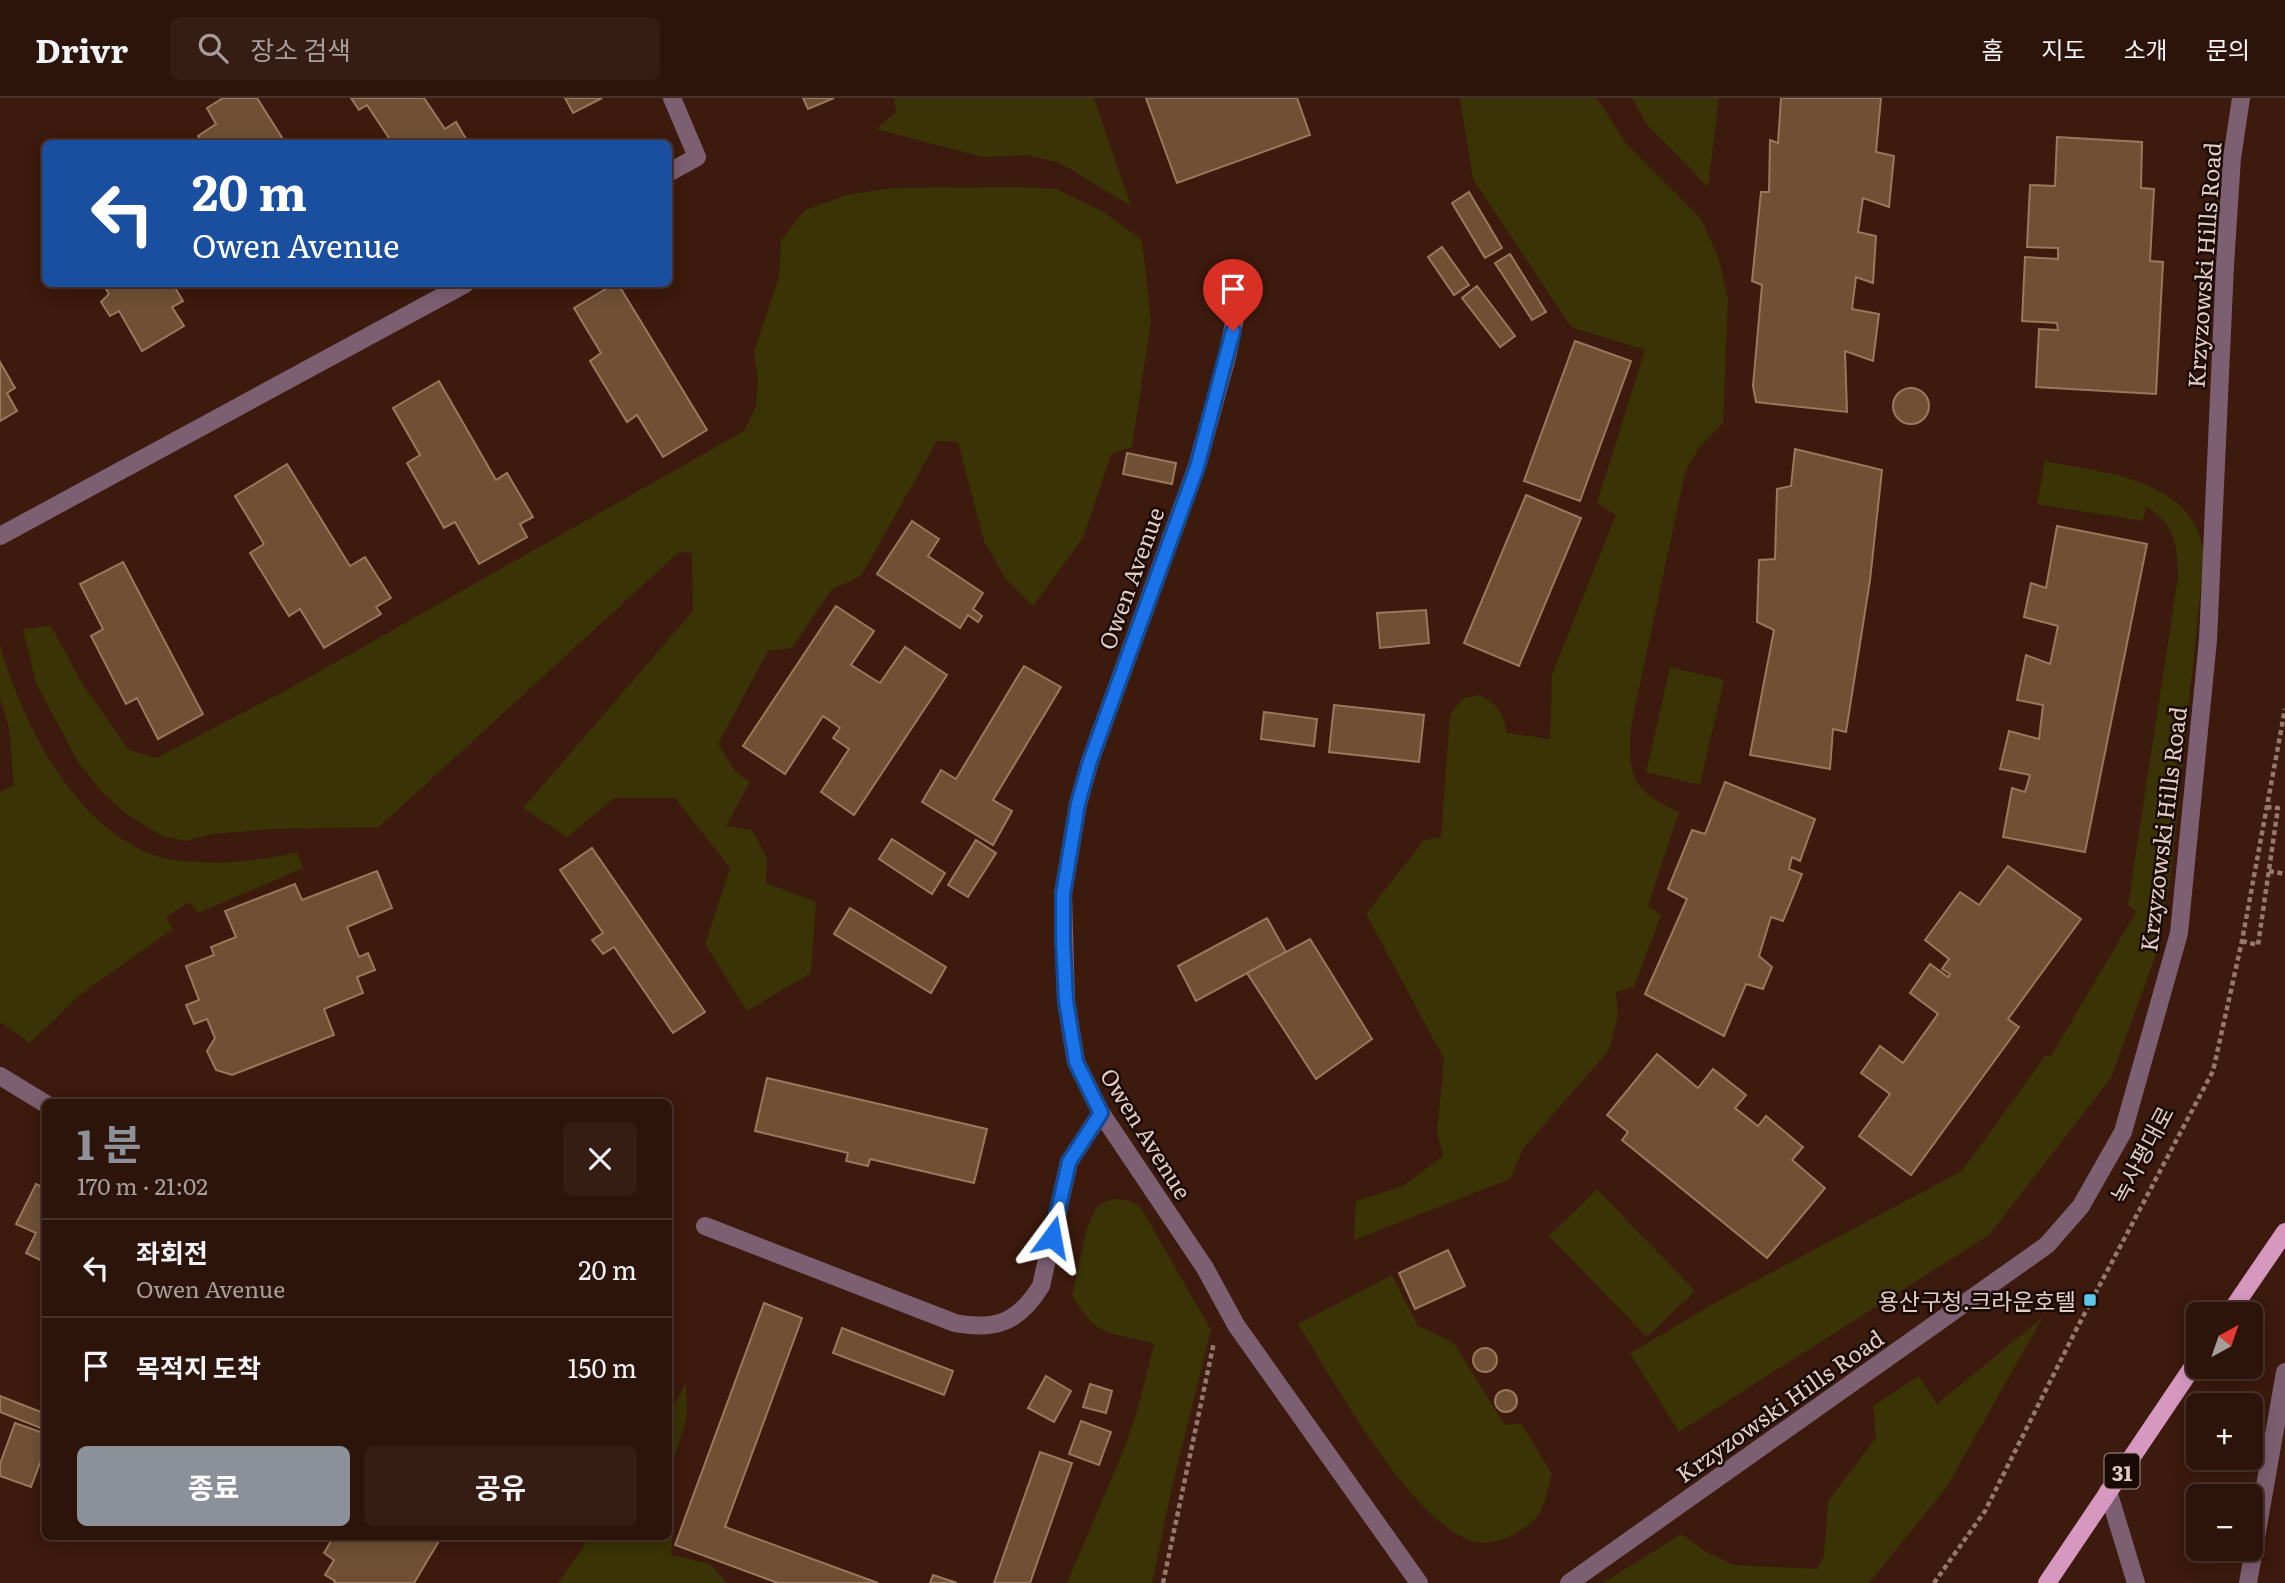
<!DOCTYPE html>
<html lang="ko">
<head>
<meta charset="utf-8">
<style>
	:root { --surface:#2d140a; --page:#351d13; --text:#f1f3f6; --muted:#a79e9c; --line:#48332b; --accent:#8c9099 }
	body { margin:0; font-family:Literata,"Noto Sans KR",serif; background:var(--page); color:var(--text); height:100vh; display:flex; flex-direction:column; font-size:26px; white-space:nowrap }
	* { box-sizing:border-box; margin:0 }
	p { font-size:23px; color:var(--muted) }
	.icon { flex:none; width:38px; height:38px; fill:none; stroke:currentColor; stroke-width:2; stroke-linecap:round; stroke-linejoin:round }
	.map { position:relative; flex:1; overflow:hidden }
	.details { position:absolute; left:42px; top:1001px; width:630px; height:441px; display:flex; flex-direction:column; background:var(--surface); border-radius:10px; box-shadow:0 4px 18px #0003,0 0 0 2px var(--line) }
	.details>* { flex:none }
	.banner { position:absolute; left:42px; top:42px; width:630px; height:147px; border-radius:10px; box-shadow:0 4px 18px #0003,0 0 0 2px var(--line); background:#1a4fa0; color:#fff; overflow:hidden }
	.needle { width:46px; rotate:40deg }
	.buttons { position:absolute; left:2186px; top:1204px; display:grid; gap:14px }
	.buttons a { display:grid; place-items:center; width:77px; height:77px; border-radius:10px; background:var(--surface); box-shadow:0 4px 18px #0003,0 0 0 2px var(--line); font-size:35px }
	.pin { position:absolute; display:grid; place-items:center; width:60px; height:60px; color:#fff; margin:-72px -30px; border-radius:50% 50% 50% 0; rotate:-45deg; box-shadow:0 0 7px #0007 }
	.pin .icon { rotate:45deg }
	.me { position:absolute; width:77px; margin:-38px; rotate:13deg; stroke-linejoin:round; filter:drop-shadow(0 0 5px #0008) }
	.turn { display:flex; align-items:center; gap:24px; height:147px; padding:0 35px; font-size:32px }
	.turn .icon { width:91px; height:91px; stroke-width:2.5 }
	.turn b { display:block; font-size:49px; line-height:60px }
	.round { display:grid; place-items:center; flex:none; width:74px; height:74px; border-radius:10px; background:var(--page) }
	.summary { display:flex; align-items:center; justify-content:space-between; height:119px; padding:0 35px }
	h1 { font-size:42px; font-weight:700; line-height:52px; color:var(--accent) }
	.action { display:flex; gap:14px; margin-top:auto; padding:14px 35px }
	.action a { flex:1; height:80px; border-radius:10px; background:var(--accent); color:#fff; font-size:28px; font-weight:700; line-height:80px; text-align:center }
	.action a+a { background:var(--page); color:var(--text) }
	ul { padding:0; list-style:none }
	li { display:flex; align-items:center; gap:21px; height:98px; padding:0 35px; border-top:2px solid var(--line) }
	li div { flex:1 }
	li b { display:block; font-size:26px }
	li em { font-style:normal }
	header { display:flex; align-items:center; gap:42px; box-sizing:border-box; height:98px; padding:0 35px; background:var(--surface); border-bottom:2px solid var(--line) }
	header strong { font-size:33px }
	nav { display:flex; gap:38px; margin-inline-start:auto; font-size:24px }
	.search { width:490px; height:63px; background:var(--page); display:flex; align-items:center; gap:18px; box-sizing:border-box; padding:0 24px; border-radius:10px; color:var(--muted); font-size:26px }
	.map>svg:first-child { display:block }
	.green { fill:#393305 }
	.building { fill:#6f5035; stroke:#99785c; stroke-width:2 }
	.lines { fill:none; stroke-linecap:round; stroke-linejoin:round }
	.path { stroke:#95796e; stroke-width:4.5; stroke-dasharray:5 3.5; stroke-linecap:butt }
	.minor { stroke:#7d5f72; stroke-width:18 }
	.major { stroke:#d798c0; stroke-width:18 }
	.route-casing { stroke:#114b97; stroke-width:18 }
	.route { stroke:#1a73e8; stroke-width:12 }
	.poi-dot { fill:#5dc7e8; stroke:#190a05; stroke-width:2.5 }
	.labels { text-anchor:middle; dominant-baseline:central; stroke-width:5; stroke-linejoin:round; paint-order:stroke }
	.shield { fill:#190a05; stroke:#a6928a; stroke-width:2 }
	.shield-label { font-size:21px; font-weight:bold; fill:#e3ccc3 }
	.street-label { font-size:23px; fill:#e3ccc3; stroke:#190a05 }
	.poi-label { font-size:23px; fill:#e3ccc3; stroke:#190a05; text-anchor:end }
</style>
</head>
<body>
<header>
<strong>Drivr</strong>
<div class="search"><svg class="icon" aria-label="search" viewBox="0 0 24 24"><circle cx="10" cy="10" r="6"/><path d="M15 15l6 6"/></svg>장소 검색</div>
<nav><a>홈</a><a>지도</a><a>소개</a><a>문의</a></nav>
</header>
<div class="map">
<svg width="2285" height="1485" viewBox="0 0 2285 1485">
	<rect width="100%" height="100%" fill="#3c1a0d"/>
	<g class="green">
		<path d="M894,0H1094L1131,108L1060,65L1028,57L983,59L876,31L896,14Z"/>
		<path d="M1460,0H1597L1625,44L1701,121L1719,161L1728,202L1723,325L1698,351L1685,375L1631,628C1628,678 1631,693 1679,714L1648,808L1661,817L1634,889L1616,894L1618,918L1609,952L1523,1051L1510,1081L1354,1142L1356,1103L1403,1088L1443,1058L1437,1034L1444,961L1366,816L1424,742L1441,739L1450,616L1464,600L1480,597C1500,609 1503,614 1507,635L1550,641L1552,577L1616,417L1597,405L1645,252L1571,229L1473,81Z"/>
		<path d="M1632,0H1719L1708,89L1647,27Z"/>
		<path d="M1021,89L1056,91L1102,113L1142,142L1151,223L1132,349L1111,356L1083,440L1033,508L1005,480L984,443L958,344L937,343L861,478L831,492L792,550L768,553L718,646L735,673L750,684L726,728L752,732L767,760L766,785L816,804L811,875L747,913L705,846L730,770L675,700H614L567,739L523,710L693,513L692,455L679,454L379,729L274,731L212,736L186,743L162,738L126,716L100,692L78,664L36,585L23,531L51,528L83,587L129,652L156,660L292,589L744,333L756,309L758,282L754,254L779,179L781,142L805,112L846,97L893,90Z"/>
		<path d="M2045,363C2098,374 2178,378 2200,438C2202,445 2203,453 2204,460L2172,768L2160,846L2111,980L1989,1137L1679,1334L1630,1255L1727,1198L1962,1073L2045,958H2051L2136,814L2128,807L2178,479C2177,448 2176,426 2146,409L2143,423L2037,406Z"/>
		<path d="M0,547C22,624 71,722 148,755C185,770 259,765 297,754L303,770L198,815L190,804L166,819L173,831L81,896L30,945L0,924V694L14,687L9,629L0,600Z"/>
		<path d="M1670,569L1724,582L1700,687L1646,674Z"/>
		<path d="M1597,1091L1695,1193L1647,1239L1549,1138Z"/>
		<path d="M1112,1101L1127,1102L1140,1108L1211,1232L1173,1385L1152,1485H1067L1125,1349L1138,1310L1154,1246C1110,1232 1099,1244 1072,1197L1087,1130L1097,1108Z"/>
		<path d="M1392,1177L1418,1228L1453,1244L1505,1327L1521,1325L1552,1376C1543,1409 1544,1422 1510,1438C1496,1445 1479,1448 1464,1440C1404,1411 1334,1284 1298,1226Z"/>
		<path d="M2043,1219L1946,1390L1869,1485H1603L1681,1436L1708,1455L1734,1467L1817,1471L1824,1458L1828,1403L1876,1340L1873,1308L1919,1278L1937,1306Z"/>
		<path d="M686,1285L687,1319L673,1363L674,1415L671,1457L710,1466L727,1485H558L590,1439L668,1438L669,1316Z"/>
	</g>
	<g class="building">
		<path d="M223,0H257L286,46H203L198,38L216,26L207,10Z"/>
		<path d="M351,0H424L445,31L456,24L469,46H393L367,7L359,12Z"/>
		<path d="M565,0H602L573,15Z"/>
		<path d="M803,0H834L808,11Z"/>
		<path d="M1146,0H1297L1310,37L1177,85Z"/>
		<path d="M1781,0H1881L1876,54L1894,58L1889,109L1863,100L1858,134L1876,138L1873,185L1856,179L1852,211L1879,216L1873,263L1845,253L1847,314L1756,304L1753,288L1762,187L1752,183L1761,94H1769L1770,42L1778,45Z"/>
		<path d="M2057,39L2142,44L2141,90L2154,91L2150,163L2163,164L2156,296L2036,289L2039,231L2058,232L2057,225L2022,223L2025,159L2058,161V150L2027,149L2030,87L2055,88Z"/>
		<path d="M1469,94L1502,150L1485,160L1452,105Z"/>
		<path d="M1442,149L1469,187L1454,197L1428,159Z"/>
		<path d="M1510,156L1546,214L1532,222L1495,165Z"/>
		<path d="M103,186H160L163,190L173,186L183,203L172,209L184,228L142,253L119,213L110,218L101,204L109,196Z"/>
		<path d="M614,186H618L707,332L663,359L637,317L627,324L590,263L601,255L574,210Z"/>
		<path d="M1477,188L1515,238L1500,249L1462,200Z"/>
		<path d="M1575,243L1631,263L1580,403L1524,383Z"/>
		<path d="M0,264L15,290L7,295L17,313L0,323Z"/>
		<path d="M439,283L496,382L507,375L533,419L520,426L527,439L479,466L455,424L444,430L407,365L420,357L393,310Z"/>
		<circle cx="1911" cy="308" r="18"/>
		<path d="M1795,351L1882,372L1870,482L1846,634L1833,631L1830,671L1750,657L1774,532L1757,524L1759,462L1775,461L1777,391L1791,388Z"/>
		<path d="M1127,355L1176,365L1172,386L1123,376Z"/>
		<path d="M287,366L350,468L365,459L391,500L376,509L381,516L324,550L300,511L289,518L250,455L264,446L235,398Z"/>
		<path d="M1526,397L1581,420L1519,568L1464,545Z"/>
		<path d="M912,423L939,441L928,458L983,495L973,511L982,518L978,524L968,517L960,530L877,476Z"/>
		<path d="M2057,428L2147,446L2085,754L2003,739L2012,690L2025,694L2030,677L2000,671L2009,633L2039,641L2043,607L2017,602L2026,557L2050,566L2058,528L2024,519L2031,485L2046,490Z"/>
		<path d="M123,464L203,616L158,641L137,600L126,606L91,538L103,531L80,486Z"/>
		<path d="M836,508L874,533L851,567L880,585L905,549L947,577L854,717L821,694L849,651L833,640L840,630L823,618L785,676L743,648Z"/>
		<path d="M1426,512L1429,545L1380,550L1377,515Z"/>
		<path d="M1024,568L1061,589L993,702L1012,713L993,747L922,704L941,672L956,681Z"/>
		<path d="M1334,607L1424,617L1419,664L1329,654Z"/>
		<path d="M1264,614L1317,621L1314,648L1261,641Z"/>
		<path d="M1725,684L1815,721L1800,763L1792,759L1789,771L1802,776L1783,823L1771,819L1759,858L1772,869L1763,891L1746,886L1724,938L1645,896L1687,801L1668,791L1692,732L1705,736Z"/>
		<path d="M892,741L945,775L932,796L879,761Z"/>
		<path d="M976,742L996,755L968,799L948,787Z"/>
		<path d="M592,750L705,914L673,935L614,849L603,856L592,842L603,835L560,772Z"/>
		<path d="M2008,768L2081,821L2008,921L2019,929L1911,1077L1859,1038L1890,996L1861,975L1880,948L1903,965L1938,916L1910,895L1930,866L1948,879L1950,876L1942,871L1949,861L1925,842L1960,794L1979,807Z"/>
		<path d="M377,773L392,810L347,829L359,859L368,855L375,872L357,879L363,895L324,911L334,937L232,977L216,972L207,953L215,940L207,921L194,926L186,907L199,902L186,868L214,857L211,849L236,839L225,813L295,786L302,802Z"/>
		<path d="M850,810L946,869L931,895L834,836Z"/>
		<path d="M1267,820L1286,854L1196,903L1178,868Z"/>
		<path d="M1310,841L1372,941L1316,981L1247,875Z"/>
		<path d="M1657,956L1698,990L1713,971L1746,997L1735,1010L1758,1028L1766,1018L1803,1049L1792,1062L1825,1090L1767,1160L1622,1042L1628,1034L1607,1017Z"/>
		<path d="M767,980L987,1031L974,1085L870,1061L868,1068L846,1063L848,1055L755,1033Z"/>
		<path d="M36,1086L46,1091V1165L26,1155L36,1135L16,1126Z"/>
		<path d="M1448,1152L1465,1188L1415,1211L1399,1175Z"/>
		<path d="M764,1205L802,1220L725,1429L878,1485H778L675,1447Z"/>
		<path d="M842,1230L953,1273L944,1297L833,1255Z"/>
		<circle cx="1485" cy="1262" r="12"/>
		<path d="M1046,1278L1071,1293L1054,1324L1028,1310Z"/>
		<path d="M1090,1286L1112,1293L1106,1315L1083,1309Z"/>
		<circle cx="1506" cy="1303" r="11"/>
		<path d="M0,1298L46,1316V1332L0,1314Z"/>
		<path d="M1081,1323L1111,1334L1099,1367L1069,1356Z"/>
		<path d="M15,1325L46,1336V1349L31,1389L0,1378V1366Z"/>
		<path d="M1040,1354L1072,1365L1030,1485H994Z"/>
		<path d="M334,1438H442L414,1485H334L335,1483L325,1477L334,1462L324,1455Z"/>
		<path d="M933,1477L957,1485H930Z"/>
	</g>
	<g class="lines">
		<g class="path">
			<path d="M2269,773L2285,776"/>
			<path d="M2242,843L2258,847L2278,710L2267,709"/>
			<path d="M1163,1485L1214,1244"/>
			<path d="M1934,1485L1985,1413L2077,1230L2213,973L2242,843L2285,611"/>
		</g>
		<g class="minor">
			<path d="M668,75L697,59L672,0"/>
			<path d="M1242,186L1227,259L1197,368L1090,663L1078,706L1063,796L1066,903L1076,964L1101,1015L1205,1170L1236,1227L1419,1485"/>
			<path d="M0,438L465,186"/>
			<path d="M0,978L46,1006"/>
			<path d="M705,1128L955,1225C995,1233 1019,1224 1041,1188L1069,1064L1101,1015"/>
			<path d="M2108,1393L2136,1485"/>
			<path d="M1569,1485L2047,1147L2081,1108L2123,1034L2179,835L2208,542L2225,167L2232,60L2241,0"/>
			<path d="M2248,1485L2285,1274"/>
		</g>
		<g class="major">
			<path d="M2229,1216L2285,1134"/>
			<path d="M2047,1485L2198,1261"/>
		</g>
	</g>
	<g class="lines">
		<g class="route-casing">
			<path id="route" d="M1052,1139L1069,1064L1101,1015L1076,964L1066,903L1063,842V796L1078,706L1090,663L1197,369L1233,233"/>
		</g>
		<use href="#route" class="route"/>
	</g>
	<rect class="poi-dot" x="2083" y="1195" width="14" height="14" rx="3.5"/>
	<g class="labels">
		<rect class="shield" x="2104.5" y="1355.5" width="35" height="35" rx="5"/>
		<g class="shield-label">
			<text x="2122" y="1373">31</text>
		</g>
		<g class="street-label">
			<text transform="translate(2203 167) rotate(-86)">Krzyzowski Hills Road</text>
			<text transform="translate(1130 480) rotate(-70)">Owen Avenue</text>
			<text transform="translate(2162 731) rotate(-83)">Krzyzowski Hills Road</text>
			<text transform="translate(1147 1035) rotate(58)">Owen Avenue</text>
			<text transform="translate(2141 1056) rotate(-62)">녹사평대로</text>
			<text transform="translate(1779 1307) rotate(-35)">Krzyzowski Hills Road</text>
		</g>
		<g class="poi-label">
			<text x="2076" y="1202">용산구청.크라운호텔</text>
		</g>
	</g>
</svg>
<div class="buttons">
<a><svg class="needle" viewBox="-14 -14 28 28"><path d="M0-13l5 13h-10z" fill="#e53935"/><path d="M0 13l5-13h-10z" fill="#a79e9c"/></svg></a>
<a>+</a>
<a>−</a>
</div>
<div class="pin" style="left:1233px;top:233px;background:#d93025"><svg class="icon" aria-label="arrive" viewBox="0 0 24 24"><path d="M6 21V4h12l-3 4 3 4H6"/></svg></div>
<svg class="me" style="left:1052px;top:1139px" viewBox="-20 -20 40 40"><path d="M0-17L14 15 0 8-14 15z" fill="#1a73e8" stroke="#fff" stroke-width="4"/></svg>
<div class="banner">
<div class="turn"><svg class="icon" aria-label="left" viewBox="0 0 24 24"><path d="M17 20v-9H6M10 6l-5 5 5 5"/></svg><div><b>20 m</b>Owen Avenue</div></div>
</div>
<section class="details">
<div class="summary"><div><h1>1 분</h1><p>170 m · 21:02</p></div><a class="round"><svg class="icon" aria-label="close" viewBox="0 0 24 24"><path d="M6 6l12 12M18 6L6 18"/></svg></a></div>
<ul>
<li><svg class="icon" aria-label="left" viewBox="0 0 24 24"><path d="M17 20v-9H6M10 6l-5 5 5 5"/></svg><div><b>좌회전</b><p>Owen Avenue</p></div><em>20 m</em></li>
<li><svg class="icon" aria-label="arrive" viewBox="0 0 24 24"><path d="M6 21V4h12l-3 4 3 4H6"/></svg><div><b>목적지 도착</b></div><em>150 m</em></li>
</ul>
<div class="action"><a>종료</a><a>공유</a></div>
</section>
</div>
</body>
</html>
